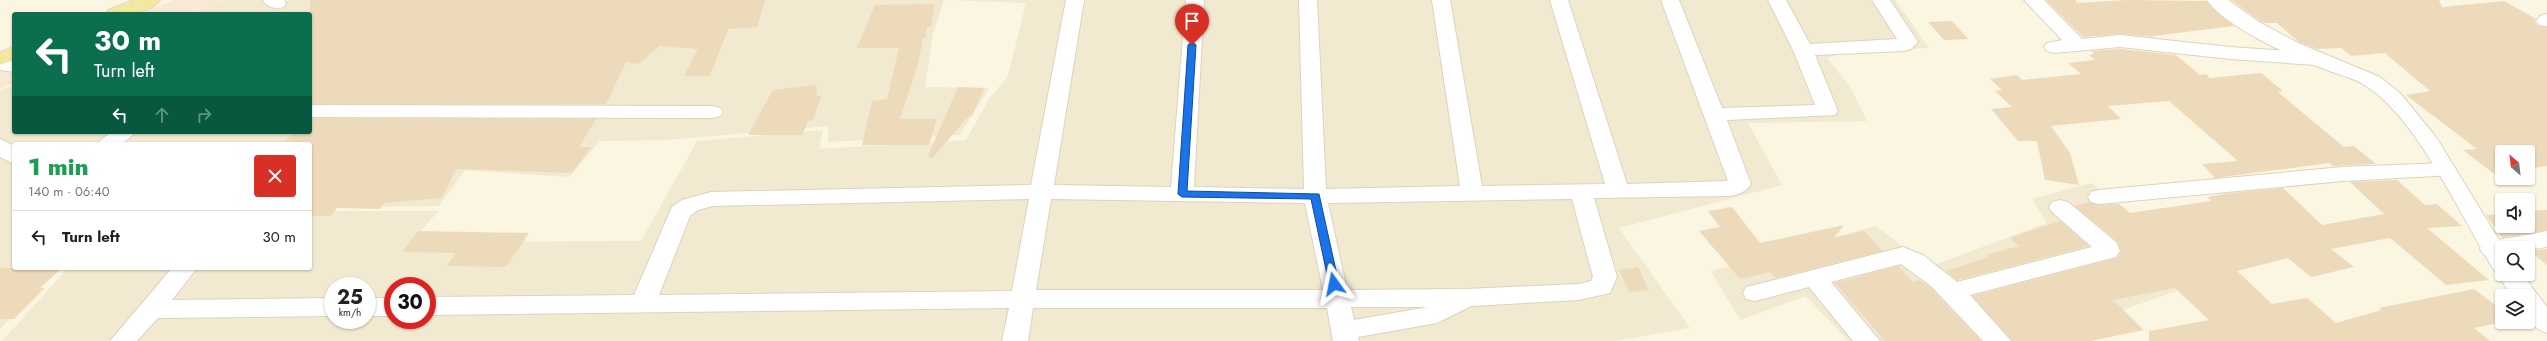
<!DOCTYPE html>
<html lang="en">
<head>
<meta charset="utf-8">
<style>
	:root { --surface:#fff; --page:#f6f6f6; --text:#222; --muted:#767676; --line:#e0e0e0 }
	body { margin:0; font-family:Jost,sans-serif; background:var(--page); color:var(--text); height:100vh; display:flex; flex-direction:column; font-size:15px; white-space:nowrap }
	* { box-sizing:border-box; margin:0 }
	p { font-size:13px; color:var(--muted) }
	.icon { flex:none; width:22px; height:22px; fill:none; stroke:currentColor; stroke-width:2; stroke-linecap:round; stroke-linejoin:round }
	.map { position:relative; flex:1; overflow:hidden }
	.side { position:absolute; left:12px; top:142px; width:300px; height:128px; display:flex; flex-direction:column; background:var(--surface); border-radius:4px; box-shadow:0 1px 3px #0004 }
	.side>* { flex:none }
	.top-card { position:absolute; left:12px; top:12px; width:300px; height:122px; border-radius:4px; box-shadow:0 1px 3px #0004; background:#0b6e4f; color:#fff; overflow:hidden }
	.needle { width:26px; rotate:332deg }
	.buttons { position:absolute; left:2495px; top:145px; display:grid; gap:8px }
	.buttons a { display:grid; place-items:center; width:40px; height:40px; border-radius:4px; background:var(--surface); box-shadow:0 1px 3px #0004; font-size:20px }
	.speed { position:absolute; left:324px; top:277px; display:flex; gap:8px; font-size:20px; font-weight:700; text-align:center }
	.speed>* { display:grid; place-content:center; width:52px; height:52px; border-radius:50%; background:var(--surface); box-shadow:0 1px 3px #0004; line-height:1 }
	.speed small { font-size:10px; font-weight:400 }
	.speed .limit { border:6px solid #d22; background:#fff; color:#111 }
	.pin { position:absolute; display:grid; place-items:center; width:34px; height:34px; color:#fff; margin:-41px -17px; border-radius:50% 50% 50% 0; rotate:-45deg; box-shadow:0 0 4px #0007 }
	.pin .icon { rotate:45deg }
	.me { position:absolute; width:44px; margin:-22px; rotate:348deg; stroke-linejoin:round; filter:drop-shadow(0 0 3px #0008) }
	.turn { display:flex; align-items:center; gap:14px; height:84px; padding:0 16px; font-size:18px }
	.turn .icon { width:52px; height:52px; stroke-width:2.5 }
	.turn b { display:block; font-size:28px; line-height:34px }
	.lanes { display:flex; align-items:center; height:38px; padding:0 16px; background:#0003; justify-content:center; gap:20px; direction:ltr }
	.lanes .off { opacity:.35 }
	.round { display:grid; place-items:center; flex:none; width:42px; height:42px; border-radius:4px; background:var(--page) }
	.headline { display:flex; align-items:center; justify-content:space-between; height:68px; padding:0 16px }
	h1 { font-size:24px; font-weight:800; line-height:30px; color:#1e9e55 }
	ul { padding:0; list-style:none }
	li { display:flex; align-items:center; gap:12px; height:52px; padding:0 16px; border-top:1px solid var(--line) }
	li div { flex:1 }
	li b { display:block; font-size:15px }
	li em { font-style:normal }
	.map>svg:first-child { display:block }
	.residential { fill:#f1e9d0; fill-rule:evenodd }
	.commercial { fill:#f9e8d5 }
	.building { fill:#eddabb }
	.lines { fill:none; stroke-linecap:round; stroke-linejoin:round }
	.minor-casing { stroke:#ddd3be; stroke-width:2 }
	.tertiary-casing { stroke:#ddd3be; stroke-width:2 }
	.primary-casing { stroke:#dcd9d4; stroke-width:2 }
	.minor { fill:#fff; fill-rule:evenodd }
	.tertiary { fill:#fff; fill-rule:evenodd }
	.primary { fill:#f4e79e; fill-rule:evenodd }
	.route { fill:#1a73e8; stroke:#114b97 }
</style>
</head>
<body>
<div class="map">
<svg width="2547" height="341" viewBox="0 0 2547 341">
	<rect width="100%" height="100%" fill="#faf6e1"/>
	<g class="residential">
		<path d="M227,0H276L281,4L289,0H944L933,34L925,87L989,88L960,135L828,142V126L667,140L600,141L569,177L465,170L439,206L310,207V144H14V268H57L0,329V91L14,85V132H310V14L191,13Z"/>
		<path d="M949,0H1895L1929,48L1846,52L1827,58L1850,87L1867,121L1748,123L1782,185L1619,228L1690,328L1614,341H2L68,268H310V211H439L410,242L641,241L697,141L823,130L819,149L966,140L989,99L1008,76L1026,3ZM333,286H367V320H333ZM393,286H427V320H393Z"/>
		<path d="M2092,183L2201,282L2061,332L2069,341H1848L1806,296L1740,320L1711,271L1876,226L1929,267L2047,223L2032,199Z"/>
	</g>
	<g class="commercial">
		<path d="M174,0H225L187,14H139Z"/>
		<path d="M14,64V83L0,89V70Z"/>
	</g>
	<g class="building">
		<path d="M310,0H765L757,27L728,29L710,76H684L698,49L659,46L639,64L626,62L606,104H310Z"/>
		<path d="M2046,0H2075L2077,3L2127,0L2206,1L2234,26L2153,36L2155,37L2120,34L2083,37Z"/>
		<path d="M2231,0H2439L2442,7L2504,1L2536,19L2534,21L2538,26L2547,27V166L2528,169V152H2502V172L2493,173L2463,150L2477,149L2406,95L2430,91L2385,53L2351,56L2341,48L2317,49L2299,42L2277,23H2265L2260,21Z"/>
		<path d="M935,4L931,27H927L926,38H923L918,64L900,119H937L929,145H862L872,101L887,99L899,48H857L875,5Z"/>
		<path d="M1952,21L1968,39L1944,40L1928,22Z"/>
		<path d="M2120,49L2176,55L2200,75L2206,74L2210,78L2261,73L2283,91L2278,92L2344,147L2354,146L2376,164L2333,166L2329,163L2215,178L2202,164L2238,161L2169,101L2108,106L2121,119L2051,126L2070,153L2079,185L2045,180L2037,141H2018L1991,109L2012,107L1995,91L2002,90L1990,79L2017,75L2022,80L2081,74L2068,63L2095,60L2089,55L2094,54L2091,51Z"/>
		<path d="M816,85L817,96L821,97L813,120L808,121L802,135H748L773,90Z"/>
		<path d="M958,87L984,88L972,116H969L932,158L928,156Z"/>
		<path d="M310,118L596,119L579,147H591L572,173L456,169L442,198L384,203L380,209L337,208L331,216H310V144H290L293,141L284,142L294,132H310Z"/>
		<path d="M2397,180L2425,205L2437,204L2462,226L2427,228L2489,280L2446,285L2390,238L2331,249L2354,267L2311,277L2288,258L2237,271L2272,304L2307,298L2336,323L2382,310L2379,308L2474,289L2502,310L2503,322L2474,328L2490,341H2149V331L2209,320L2175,288L2113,300L2144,330L2091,341H2012L1973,296L2117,258L2121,250L2117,241L2075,206L2089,202L2099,205L2119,204L2130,213L2211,201L2207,197L2230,193L2283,188L2322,225L2384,214L2350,182Z"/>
		<path d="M1732,207L1760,243L1844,225L1834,238L1864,231L1883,251L1776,278L1770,272L1740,279L1699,231L1720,227L1708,211Z"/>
		<path d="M2547,210V230L2502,238L2486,215L2502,214V226H2528V211Z"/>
		<path d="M2060,221L2089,246L1957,280L1946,271L1989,257L1986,255L2019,246L2010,238Z"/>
		<path d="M418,231L529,233L506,267L447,266L456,253L402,252Z"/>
		<path d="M2547,249V265L2530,251Z"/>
		<path d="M1898,266L1913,282L1920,280L1930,287L1981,341H1885L1835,283Z"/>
		<path d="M1638,267L1649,290L1629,292L1619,270Z"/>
		<path d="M0,268H62L40,288H45L14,319H0Z"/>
	</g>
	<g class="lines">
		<g class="minor-casing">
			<g id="minor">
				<path d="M263,0H284L286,3L284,7C275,9 268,8 263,0Z"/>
				<path d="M1066,0H1084L1054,185L1171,187L1186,0H1204L1194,187L1304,189L1299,0H1317L1326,189L1460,186L1432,0H1450L1482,186L1605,184L1550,0H1568L1627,184L1728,181L1661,0H1679L1722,108L1815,105L1793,50L1768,0H1786L1810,44L1897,39L1872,0H1890L1918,42L1911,49L1904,51L1815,55L1838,111L1835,115L1727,120L1751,184C1746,192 1739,194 1730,196L1594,198L1617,277L1610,293L1579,300L1471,306L1437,323L1358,337L1359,341H1333L1327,308H1033L1028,341H1002L1009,308L427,315V297L634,295L672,207L682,200L711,192L1031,185ZM1029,199L1012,291L659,295L690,216L698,210L712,206ZM1051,199L1305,203L1323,290H1036ZM1572,199L1593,277L1591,281L1579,284L1466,289L1347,290L1328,203ZM1351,307H1428L1354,320Z"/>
				<path d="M2024,0H2044L2082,39L2120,35L2230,47L2315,53L2322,55L2325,59L2322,63L2315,65L2230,59L2120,47L2054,53L2047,51L2044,47L2047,43L2062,40Z"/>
				<path d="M2547,14V26L2539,25L2536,21L2540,16Z"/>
				<path d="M0,58L14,60V72L0,70Z"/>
				<path d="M310,105L713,106L720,108L723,112L720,116L713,118L310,117Z"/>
				<path d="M111,132H136L122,144H96Z"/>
				<path d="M0,139L14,146V164L0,157Z"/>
				<path d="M2445,163L2453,165L2456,170L2453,175L2343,181L2099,204L2091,202L2088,197L2091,192L2099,190L2343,167Z"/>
				<path d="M2060,200L2068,202L2116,242L2120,251L2116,257L1970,295L2011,341H1983L1931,286L1901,264L1831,282L1880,341H1853L1809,287L1755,301L1746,299L1743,293L1746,287L1755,285L1903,247L1923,255L1957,282L2092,247L2052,212L2049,207L2052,202Z"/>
				<path d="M2547,231V247L2528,250V248H2502V255L2492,257L2484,255L2480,249L2484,243L2492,241Z"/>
				<path d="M172,268H197L172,300L333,298V316L158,318L137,341H110Z"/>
				<rect x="367" y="298" width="26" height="18"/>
			</g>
		</g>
		<g class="tertiary-casing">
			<path id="tertiary" d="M2207,0H2228L2259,22L2298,43L2380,77L2400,93L2436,137L2504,248H2502V274H2522L2547,307V333C2528,327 2528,313 2528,296H2512L2497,274L2499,271L2494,270C2462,218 2417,118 2366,86C2355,78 2339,75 2327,70C2295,58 2226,28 2207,0Z"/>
		</g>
		<g class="primary-casing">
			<g id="primary">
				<path d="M134,0H160C150,15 122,14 106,14L108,10Z"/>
				<path d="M14,47V60L0,65V52Z"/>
			</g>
		</g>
		<use href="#minor" class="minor"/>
		<use href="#tertiary" class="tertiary"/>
		<use href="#primary" class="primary"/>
	</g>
	<path class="route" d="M1192,42L1196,45L1187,191L1319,194L1339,284L1337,286H1330L1329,284L1311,199L1182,197L1178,194L1188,45Z"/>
</svg>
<div class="buttons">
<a><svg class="needle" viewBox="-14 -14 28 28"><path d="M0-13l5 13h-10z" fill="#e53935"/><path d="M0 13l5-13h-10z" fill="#767676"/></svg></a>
<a><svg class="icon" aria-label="sound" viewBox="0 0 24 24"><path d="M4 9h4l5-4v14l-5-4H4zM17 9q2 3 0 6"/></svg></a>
<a><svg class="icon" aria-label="search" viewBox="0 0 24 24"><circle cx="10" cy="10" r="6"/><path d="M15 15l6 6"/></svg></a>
<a><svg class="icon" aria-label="layers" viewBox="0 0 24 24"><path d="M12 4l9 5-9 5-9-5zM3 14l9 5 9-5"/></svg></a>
</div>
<div class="speed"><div>25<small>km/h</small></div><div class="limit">30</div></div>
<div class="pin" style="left:1192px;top:45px;background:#d93025"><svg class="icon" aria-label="arrive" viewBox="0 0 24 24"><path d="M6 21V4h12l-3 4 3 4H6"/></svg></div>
<svg class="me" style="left:1334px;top:284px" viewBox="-20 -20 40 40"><path d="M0-17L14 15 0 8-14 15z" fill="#1a73e8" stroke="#fff" stroke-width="4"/></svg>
<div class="top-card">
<div class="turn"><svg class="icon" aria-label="left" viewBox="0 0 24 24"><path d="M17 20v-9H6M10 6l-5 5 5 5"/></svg><div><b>30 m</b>Turn left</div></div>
<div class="lanes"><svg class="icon" aria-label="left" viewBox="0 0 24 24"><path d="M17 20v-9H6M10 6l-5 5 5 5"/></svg><svg class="icon off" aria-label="ahead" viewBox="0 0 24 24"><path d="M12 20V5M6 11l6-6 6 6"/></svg><svg class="icon off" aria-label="right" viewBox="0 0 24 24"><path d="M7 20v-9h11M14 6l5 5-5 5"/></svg></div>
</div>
<section class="side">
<div class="headline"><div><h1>1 min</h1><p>140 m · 06:40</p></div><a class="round" style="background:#d93025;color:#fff"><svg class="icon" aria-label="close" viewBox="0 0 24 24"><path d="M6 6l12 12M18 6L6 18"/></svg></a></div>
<ul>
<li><svg class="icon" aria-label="left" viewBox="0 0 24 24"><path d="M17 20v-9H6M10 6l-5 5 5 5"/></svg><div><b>Turn left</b></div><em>30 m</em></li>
</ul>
</section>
</div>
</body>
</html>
